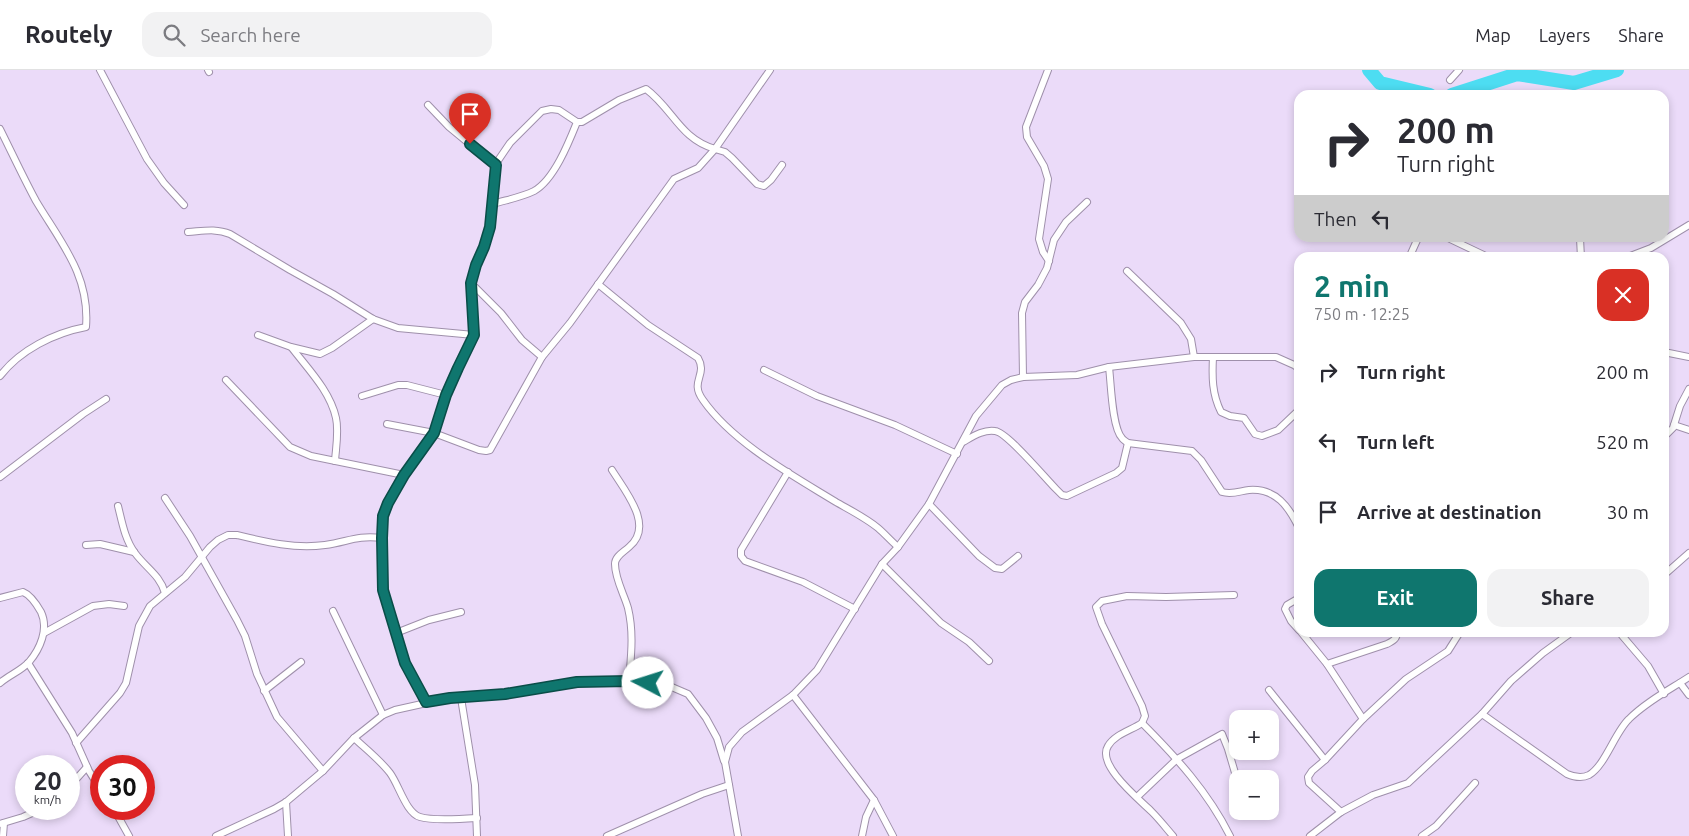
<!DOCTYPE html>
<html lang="en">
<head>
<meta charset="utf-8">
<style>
	:root { --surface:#fff; --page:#f2f2f3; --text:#2b2b33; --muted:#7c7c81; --line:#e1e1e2; --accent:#0f766e }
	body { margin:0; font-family:Ubuntu,sans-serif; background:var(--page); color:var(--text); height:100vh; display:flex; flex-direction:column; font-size:19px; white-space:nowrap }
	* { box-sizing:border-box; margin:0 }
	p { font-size:16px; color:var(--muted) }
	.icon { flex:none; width:28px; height:28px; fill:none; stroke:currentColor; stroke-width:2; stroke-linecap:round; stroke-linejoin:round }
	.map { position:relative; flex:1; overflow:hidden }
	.details { position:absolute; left:1294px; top:182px; width:375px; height:385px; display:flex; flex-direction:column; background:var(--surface); border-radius:15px; box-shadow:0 2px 8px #0003 }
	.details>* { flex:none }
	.banner { position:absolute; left:1294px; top:20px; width:375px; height:152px; border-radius:15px; box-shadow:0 2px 8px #0003; background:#fff; color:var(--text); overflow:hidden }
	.buttons { position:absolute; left:1229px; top:640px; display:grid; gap:10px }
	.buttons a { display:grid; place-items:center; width:50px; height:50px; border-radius:10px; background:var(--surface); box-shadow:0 2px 8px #0003; font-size:25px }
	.speed { position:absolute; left:15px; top:685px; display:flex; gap:10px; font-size:25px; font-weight:700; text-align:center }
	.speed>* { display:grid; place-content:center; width:65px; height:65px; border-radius:50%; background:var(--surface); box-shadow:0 2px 8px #0003; line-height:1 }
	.speed small { font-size:12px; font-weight:400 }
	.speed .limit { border:8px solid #d22; background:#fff; color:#111 }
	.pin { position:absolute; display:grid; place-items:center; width:42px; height:42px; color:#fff; margin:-51px -21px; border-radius:50% 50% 50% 0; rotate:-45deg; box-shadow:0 0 5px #0007 }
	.pin .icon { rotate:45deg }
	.me { position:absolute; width:55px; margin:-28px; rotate:275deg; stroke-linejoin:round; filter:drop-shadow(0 0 4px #0008) }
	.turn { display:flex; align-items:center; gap:18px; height:105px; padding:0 20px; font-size:22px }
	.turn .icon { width:65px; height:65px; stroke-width:2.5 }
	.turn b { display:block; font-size:35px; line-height:42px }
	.then { display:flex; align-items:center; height:48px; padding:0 20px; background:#0003; gap:10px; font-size:19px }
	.round { display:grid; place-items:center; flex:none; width:52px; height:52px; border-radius:15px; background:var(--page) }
	.head { display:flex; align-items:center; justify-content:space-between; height:85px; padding:0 20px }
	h1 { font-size:30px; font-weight:700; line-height:38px; color:var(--accent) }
	.cta { display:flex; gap:10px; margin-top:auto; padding:10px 20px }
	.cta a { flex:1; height:58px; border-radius:15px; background:var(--accent); color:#fff; font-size:20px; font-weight:700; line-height:58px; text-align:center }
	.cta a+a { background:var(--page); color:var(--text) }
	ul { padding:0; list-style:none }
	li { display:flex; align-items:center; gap:15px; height:70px; padding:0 20px }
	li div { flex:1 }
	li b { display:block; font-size:19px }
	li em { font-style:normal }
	header { display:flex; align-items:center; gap:30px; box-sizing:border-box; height:70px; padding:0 25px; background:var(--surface); border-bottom:1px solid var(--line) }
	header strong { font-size:24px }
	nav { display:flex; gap:28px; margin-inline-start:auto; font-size:18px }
	.search { width:350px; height:45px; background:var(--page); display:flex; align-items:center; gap:12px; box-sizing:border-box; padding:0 18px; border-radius:15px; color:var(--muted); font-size:19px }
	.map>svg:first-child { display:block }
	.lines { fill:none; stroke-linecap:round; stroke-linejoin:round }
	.river { stroke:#4dddf2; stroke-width:14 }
	.street-casing { stroke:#9f90ab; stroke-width:8 }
	.street { stroke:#fff; stroke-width:6 }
	.route-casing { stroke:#0a4d48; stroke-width:12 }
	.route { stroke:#0f766e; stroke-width:9 }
</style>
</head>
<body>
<header>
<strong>Routely</strong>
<div class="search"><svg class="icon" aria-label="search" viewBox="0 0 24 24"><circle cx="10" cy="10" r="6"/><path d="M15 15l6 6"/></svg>Search here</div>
<nav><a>Map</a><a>Layers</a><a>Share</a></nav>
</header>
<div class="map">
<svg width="1689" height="766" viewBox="0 0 1689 766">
	<rect width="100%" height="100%" fill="#ebdbf9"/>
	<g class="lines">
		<g class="river">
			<path d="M1369,0L1380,13L1430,25"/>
			<path d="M1452,25L1517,4L1574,13L1617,0"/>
		</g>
		<g class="street-casing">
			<g id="street">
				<path d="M100,0L147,89L164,113L184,135"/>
				<path d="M208,0L209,2"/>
				<path d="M1048,0L1026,57L1027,67L1044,96L1048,109L1039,169L1043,182L1049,191"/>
				<path d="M1450,10L1459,0"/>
				<path d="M428,35L449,57L495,95"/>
				<path d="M0,59C12,83 23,107 36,131C61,173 90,205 86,257C54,263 20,280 0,306"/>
				<path d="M493,134C506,130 522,127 534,121C554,110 569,72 577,52"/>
				<path d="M188,162C203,161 216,158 230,164L290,200L333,224L373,249L398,258L474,265"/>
				<path d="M1448,168L1490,188"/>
				<path d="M1580,168L1581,188"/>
				<path d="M1409,188L1418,168"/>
				<path d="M1625,188L1651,178L1689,155"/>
				<path d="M1127,201L1181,253L1191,269L1194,287"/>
				<path d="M471,213L501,243L522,270L542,287"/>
				<path d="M598,214L648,255L698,288C708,305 689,311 703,330C733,373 792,405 836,432C850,440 866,448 878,458C885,464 891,471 898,477"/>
				<path d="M258,265L291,277L320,284L332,278L373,249"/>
				<path d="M292,278C308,299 330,321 336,348C339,361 336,377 335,391"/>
				<path d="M1664,282L1689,287"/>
				<path d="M1213,287C1212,307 1212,324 1221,342L1230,346L1244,348L1255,364L1262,366L1278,360L1299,340"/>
				<path d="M1109,297C1111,313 1112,358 1122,368C1122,369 1128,373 1128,373L1192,381L1201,390L1222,422C1232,425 1240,421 1249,420C1276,418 1289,437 1299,458"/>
				<path d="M764,300L817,326L895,355L957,384"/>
				<path d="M1023,307L1022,243L1025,232L1038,215L1047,198L1054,170L1066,152L1087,132"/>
				<path d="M226,310L290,377L311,386L404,405"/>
				<path d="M362,326L398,315H407L446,325"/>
				<path d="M387,354L434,363L479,380L486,381L490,380L542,287L570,253L674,109L698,98L715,79L725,82L732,88L757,114L764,116L771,110L782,95"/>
				<path d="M1674,355L1689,360"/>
				<path d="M1664,367L1673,358L1680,336L1689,319"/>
				<path d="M963,372C972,367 984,359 995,361C1007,362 1045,408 1056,419L1062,425L1067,426L1116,403L1122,398L1128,373"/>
				<path d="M612,400C625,421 655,456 629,477C624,482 615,486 615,494C615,509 624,524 628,538C634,563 631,586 629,611"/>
				<path d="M788,402L741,480V486L745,491L803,512L855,539"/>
				<path d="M0,407L83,344L106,329"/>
				<path d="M165,428L190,466L237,550L245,566L257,604L277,647L323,701"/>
				<path d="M929,434L979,486L995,498L1002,499L1018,486"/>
				<path d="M118,436C122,452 125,470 135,483C146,498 160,505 165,523"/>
				<path d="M86,475L100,474L134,482"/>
				<path d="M882,494L941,553L969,572L989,591"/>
				<path d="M1664,505L1689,483"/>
				<path d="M0,528L23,522C31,525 37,535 41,542C49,559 40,579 29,592C21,601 9,605 0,613"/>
				<path d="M1299,528L1287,535L1285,539L1291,551L1299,560"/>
				<path d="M333,541L383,645"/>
				<path d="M1301,562L1327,594L1363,649"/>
				<path d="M1619,562L1648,596L1664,624"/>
				<path d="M44,563L93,536L109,534L124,536"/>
				<path d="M396,563L429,550L461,542"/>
				<path d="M28,593L72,663L89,701L101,720"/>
				<path d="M1327,594L1387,574C1393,571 1397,569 1397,562"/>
				<path d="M1680,613L1689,625"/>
				<path d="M1269,620L1325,690"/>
				<path d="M264,621L301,592"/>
				<path d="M793,625L874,730L893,766"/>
				<path d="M461,628L475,715L477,766"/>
				<path d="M426,632L405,593L383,520L382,457L383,446L388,433L404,405L434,363L446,325L458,298L474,265L471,213L476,195L484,177L490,157L495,95L510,73L542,41L551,39L559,40L577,52H582L619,30L646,19C673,39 680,69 715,79L770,0"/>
				<path d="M1482,644L1567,704C1574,707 1581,709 1589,705C1605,696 1615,662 1629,649C1646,632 1669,620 1689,607"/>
				<path d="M1142,653C1176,687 1208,722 1230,766"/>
				<path d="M354,668C366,679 380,690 390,703C399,715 406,743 420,747C433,751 462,749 477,748"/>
				<path d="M76,673L120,623L126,613L139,556L150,536L185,507L210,477L218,470L228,465H237C266,472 294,479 325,475C348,472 356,465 382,468"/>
				<path d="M69,717L87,697"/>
				<path d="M1137,727L1177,689L1222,664L1228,679L1238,713"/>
				<path d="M286,732L288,766"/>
				<path d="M114,739L129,766"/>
				<path d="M1341,742L1309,713L1308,707L1312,701L1325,690L1363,649L1406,609L1448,581L1460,562"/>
				<path d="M0,754L23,747L41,739"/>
				<path d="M3,766L4,753"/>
				<path d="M216,766L274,739L286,732L323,701L354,668L383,645L395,640L440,630L505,624L577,611H629L667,615L688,624L706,648L717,668L724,691"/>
				<path d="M607,766L702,724L729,715"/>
				<path d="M738,766L725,692L729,677L742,662L793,625L817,600L882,494L898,477L929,434L976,346L1002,315L1011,310L1023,307L1077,305L1109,297L1194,287H1276L1294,295L1299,299"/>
				<path d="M862,766L866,747L874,730"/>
				<path d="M1173,766C1166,758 1160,750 1152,742C1140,730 1096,695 1108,676C1115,664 1132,660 1142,653L1145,646L1142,636L1102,554L1096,537L1102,531L1127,526L1166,527L1234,525"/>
				<path d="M1310,766L1341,742L1373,725L1408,713L1482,644L1511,611L1543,583L1572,562"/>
				<path d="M1422,766L1436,756L1475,713"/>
			</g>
		</g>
		<use href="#street" class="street"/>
	</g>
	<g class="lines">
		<g class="route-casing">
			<path id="route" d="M470,74L496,95L490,157L484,177L476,195L471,213L474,265L458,298L446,325L434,363L404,405L388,433L383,446L382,468L383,520L405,593L426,632L450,628L505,624L577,612L629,611L648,613"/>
		</g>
		<use href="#route" class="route"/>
	</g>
</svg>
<div class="buttons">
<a>+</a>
<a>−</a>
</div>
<div class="speed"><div>20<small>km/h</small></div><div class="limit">30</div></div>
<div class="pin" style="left:470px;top:74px;background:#d93025"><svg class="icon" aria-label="arrive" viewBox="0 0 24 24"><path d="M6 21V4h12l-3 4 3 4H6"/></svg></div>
<svg class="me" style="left:648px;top:613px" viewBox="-20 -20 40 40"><circle r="19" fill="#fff"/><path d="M0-13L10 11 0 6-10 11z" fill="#0f766e"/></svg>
<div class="banner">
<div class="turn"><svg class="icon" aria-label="right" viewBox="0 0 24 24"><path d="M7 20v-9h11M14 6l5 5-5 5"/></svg><div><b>200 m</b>Turn right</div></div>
<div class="then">Then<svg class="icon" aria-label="left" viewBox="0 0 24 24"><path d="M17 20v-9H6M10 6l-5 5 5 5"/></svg></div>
</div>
<section class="details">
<div class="head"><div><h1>2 min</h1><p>750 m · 12:25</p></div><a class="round" style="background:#d93025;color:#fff"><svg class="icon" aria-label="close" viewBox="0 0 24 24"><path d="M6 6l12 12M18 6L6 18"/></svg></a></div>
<ul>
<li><svg class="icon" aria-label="right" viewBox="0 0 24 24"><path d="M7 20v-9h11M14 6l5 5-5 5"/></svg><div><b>Turn right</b></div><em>200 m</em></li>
<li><svg class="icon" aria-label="left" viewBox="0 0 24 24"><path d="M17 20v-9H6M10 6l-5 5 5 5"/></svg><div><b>Turn left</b></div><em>520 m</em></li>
<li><svg class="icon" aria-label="arrive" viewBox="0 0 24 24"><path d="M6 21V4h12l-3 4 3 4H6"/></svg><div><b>Arrive at destination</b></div><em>30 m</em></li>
</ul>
<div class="cta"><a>Exit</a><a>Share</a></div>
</section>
</div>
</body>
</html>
